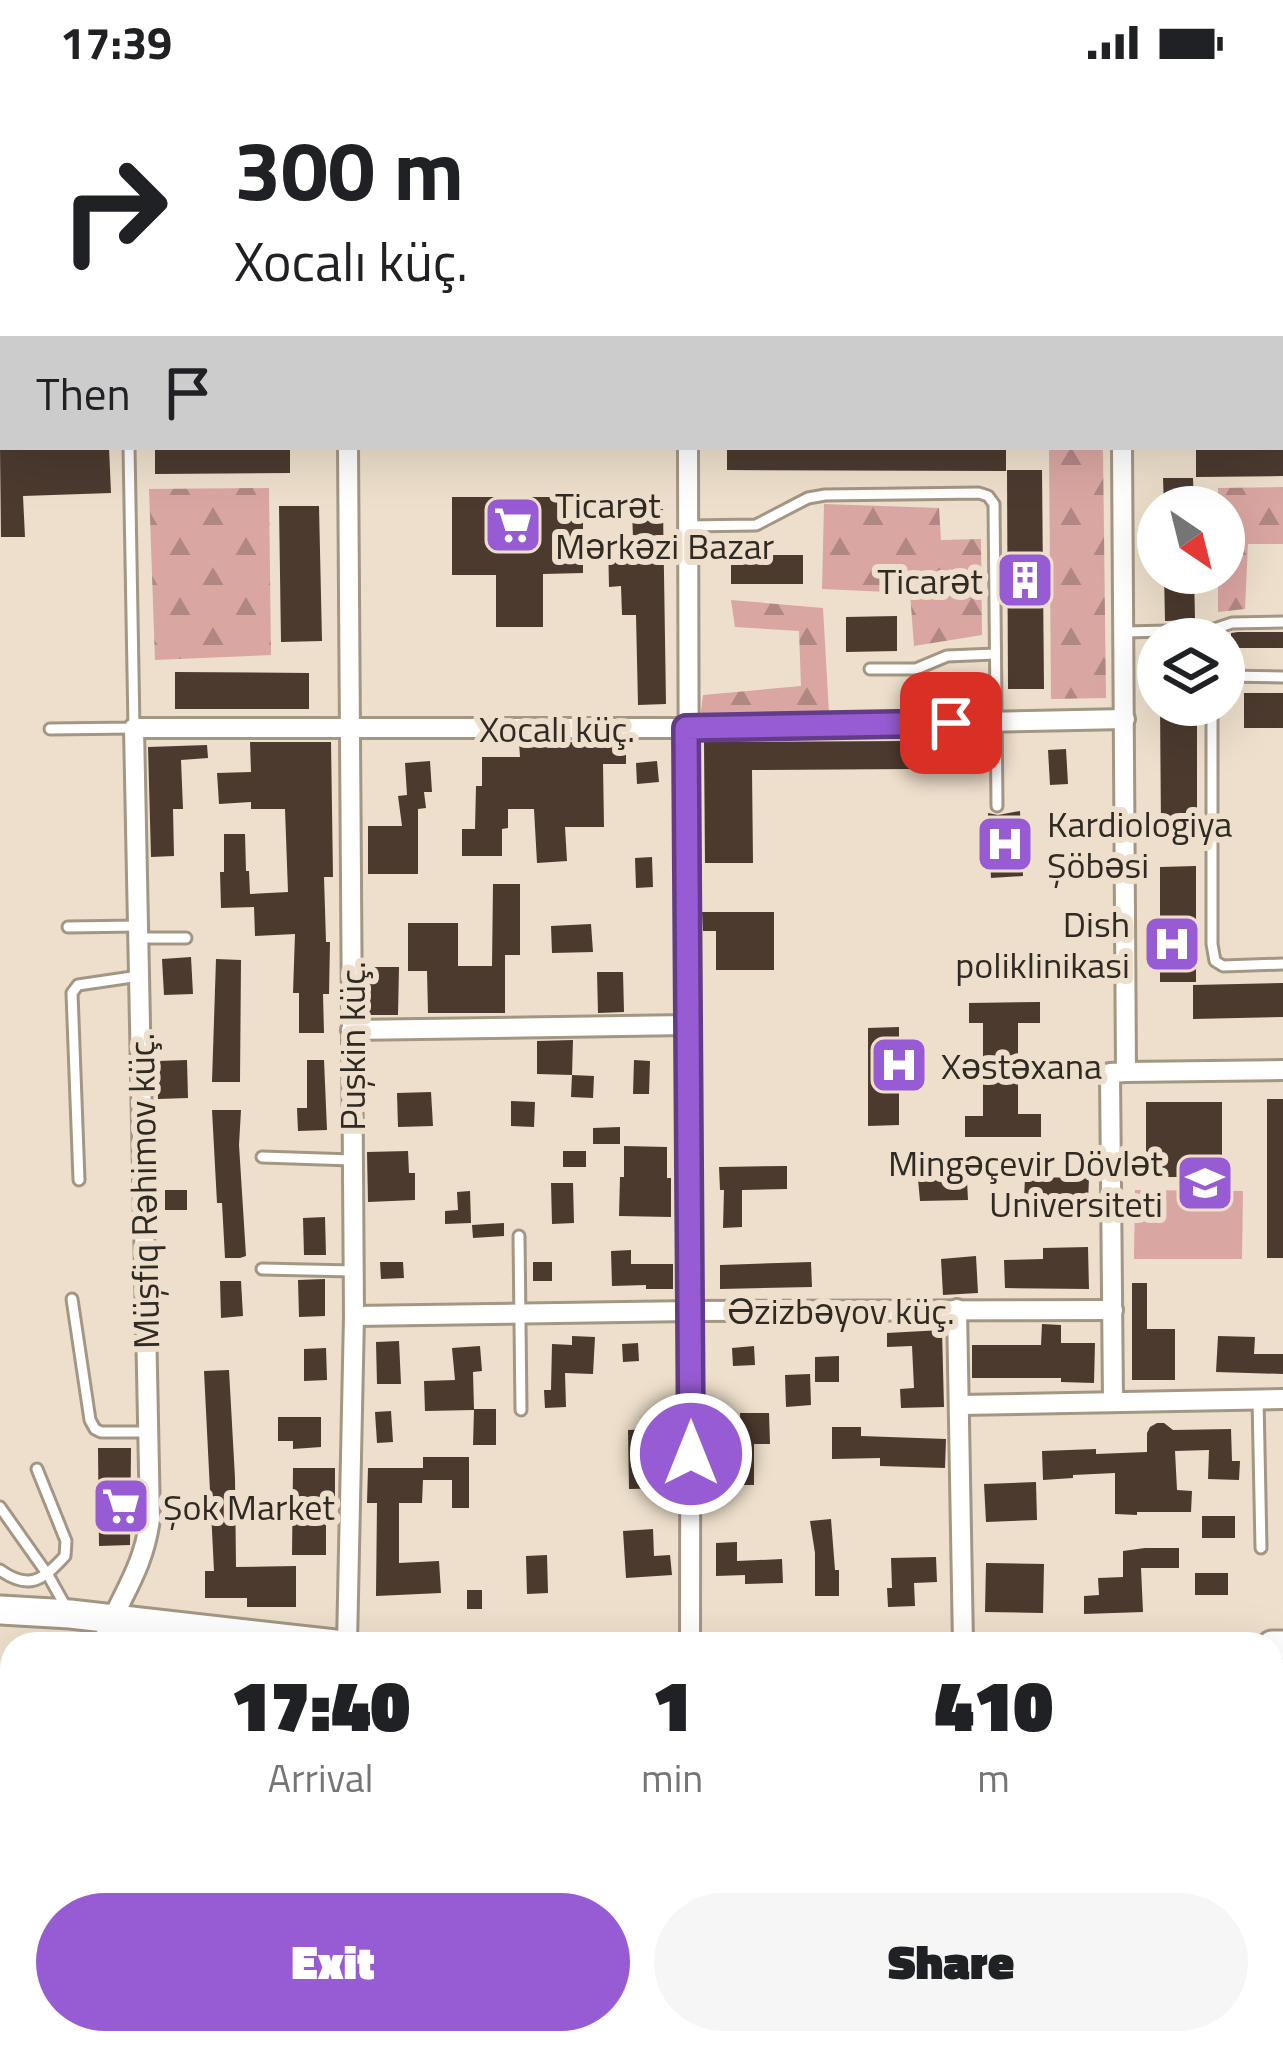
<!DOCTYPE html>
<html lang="en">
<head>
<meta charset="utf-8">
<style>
	:root { --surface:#fff; --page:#f6f6f6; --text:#202124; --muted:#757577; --accent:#975cd3 }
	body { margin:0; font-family:"Titillium Web",sans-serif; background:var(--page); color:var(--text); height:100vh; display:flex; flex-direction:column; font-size:45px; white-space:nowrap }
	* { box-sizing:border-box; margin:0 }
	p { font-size:39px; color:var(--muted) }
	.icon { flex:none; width:66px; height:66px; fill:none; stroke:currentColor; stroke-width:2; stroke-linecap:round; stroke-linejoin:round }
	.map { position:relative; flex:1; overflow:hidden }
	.panel { position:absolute; left:0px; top:1548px; width:1284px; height:423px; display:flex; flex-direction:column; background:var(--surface); border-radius:36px 36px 0 0; box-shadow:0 12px 48px #0002 }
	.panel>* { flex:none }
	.banner { position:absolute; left:0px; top:0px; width:1284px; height:366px; box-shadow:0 12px 48px #0002; background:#fff; color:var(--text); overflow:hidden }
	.needle { width:78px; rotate:145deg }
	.tools { position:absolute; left:1137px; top:402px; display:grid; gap:24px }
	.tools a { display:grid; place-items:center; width:108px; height:108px; border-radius:50%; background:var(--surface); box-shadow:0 12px 48px #0002; font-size:60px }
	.pin { position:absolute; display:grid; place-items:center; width:102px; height:102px; color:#fff; margin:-51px; border-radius:24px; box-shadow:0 6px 18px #0006 }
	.me { position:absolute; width:132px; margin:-66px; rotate:0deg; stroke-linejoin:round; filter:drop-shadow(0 0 9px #0008) }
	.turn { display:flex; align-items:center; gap:42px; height:252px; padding:0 36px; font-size:54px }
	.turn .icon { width:156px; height:156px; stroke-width:2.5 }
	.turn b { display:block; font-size:84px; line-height:102px }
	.then { display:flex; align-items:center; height:114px; padding:0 36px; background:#0003; gap:24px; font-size:45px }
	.eta { display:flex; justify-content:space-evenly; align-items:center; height:204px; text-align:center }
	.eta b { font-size:72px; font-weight:800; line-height:84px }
	.action { display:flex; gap:24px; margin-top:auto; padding:24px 36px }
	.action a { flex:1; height:138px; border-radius:72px; background:var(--accent); color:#fff; font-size:48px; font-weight:800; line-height:138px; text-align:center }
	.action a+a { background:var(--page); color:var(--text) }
	.status { display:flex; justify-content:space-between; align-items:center; height:84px; padding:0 60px; background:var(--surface); direction:ltr }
	.status svg { height:33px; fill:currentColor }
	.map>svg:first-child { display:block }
	.green { fill:#daa6a2 }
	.forest { fill:url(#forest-firs) }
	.cemetery { fill:url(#cemetery-stones) }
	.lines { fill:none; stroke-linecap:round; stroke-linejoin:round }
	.stream { stroke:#98ba73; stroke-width:4.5 }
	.building { fill:#4c3a2f }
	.service-casing { stroke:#a39683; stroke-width:15 }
	.minor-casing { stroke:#a39683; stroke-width:24 }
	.secondary-casing { stroke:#a39683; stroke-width:33 }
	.primary-casing { stroke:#a39683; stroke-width:36 }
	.path { stroke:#898073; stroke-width:3; stroke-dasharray:9 9; stroke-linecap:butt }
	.service { stroke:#fff; stroke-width:9 }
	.minor { stroke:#fff; stroke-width:18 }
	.secondary { stroke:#fff; stroke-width:27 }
	.primary { stroke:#fff; stroke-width:30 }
	.route-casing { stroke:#623c89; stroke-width:30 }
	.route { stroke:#975cd3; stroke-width:21 }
	.labels { text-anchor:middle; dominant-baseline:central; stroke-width:12; stroke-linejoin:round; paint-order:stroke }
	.poi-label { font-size:36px; fill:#2f2a23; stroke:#eddfcb; text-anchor:start }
	.street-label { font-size:36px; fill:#2f2a23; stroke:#eddfcb }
</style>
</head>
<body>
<div class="status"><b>17:39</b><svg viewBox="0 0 49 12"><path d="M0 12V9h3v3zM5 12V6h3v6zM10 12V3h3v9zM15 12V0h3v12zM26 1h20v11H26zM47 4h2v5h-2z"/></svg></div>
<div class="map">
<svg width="1283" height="1969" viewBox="0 0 1283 1969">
	<defs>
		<pattern id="forest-firs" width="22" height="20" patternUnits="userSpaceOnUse" patternTransform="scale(3)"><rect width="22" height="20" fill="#daa6a2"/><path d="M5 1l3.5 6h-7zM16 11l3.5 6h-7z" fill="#b18784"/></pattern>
		<pattern id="cemetery-stones" width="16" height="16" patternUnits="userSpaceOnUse" patternTransform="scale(3)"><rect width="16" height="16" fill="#daa6a2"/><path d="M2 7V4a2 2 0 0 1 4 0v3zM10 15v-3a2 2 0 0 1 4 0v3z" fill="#b18784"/></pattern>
	</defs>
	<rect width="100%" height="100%" fill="#eddfcb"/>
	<path class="green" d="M1135,1106L1243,1107L1242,1175H1134Z"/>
	<g class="forest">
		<path d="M1049,366H1103L1106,614L1051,615Z"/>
		<path d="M1283,403V460H1248L1245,525L1218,528V489H1224V423H1218V404Z"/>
		<path d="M269,404L271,571L155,576L149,405Z"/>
		<path d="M824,420L939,424L941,456L981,455L982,551L914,562L910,509L822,505Z"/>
		<path d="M731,516L823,524L829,629L700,634L703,611L801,602L799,547L735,543Z"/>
	</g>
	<path class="cemetery" d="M0,1595L12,1598V1738L0,1773Z"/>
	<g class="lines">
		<path class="stream" d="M1281,1601H1283"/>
	</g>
	<g class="building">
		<path d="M0,363H109L111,409L23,412L25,453H1Z"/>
		<path d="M155,363H290V389L155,390Z"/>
		<path d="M727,363H1006V387L727,386Z"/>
		<path d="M1196,363H1283V392L1196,393Z"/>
		<path d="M1007,386H1042L1044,605H1008Z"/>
		<path d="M1163,394H1193L1194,423H1164Z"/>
		<path d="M452,413H583V489L543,490V543H496V491H452Z"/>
		<path d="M279,422H319L322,557L281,558Z"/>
		<path d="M663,425L666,620L638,621L636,531H622L621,502L609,503L608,455L633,454L632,426Z"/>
		<rect x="731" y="471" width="72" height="29"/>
		<path d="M1164,489H1194L1195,536L1165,537Z"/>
		<path d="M897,532V567L846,568V533Z"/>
		<path d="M1238,548H1283V564H1231V549Z"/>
		<path d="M175,588L309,589V625H175Z"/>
		<path d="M934,599H951V610H984L985,624L934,625Z"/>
		<rect x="1244" y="609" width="39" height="35"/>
		<path d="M1160,621H1197V743L1161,744Z"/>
		<path d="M912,657V685L752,686L753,779H705L704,658Z"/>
		<path d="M250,658H331L333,793H324L326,858H330L329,910H323L324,949H299V909H293L295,850L255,852L254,823L221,824L220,788H224V750H245L246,787H249L250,810L288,808L285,725H251V718L219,720L217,689L251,688Z"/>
		<path d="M519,658H626V680H603L604,743H565L567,777L537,779L534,725H508V744L502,745V772H462V745H475L476,702H482V673H520Z"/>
		<path d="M207,661L208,674L181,676L183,725H173L174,772L151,773L148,663Z"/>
		<path d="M1066,665L1068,700L1050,701L1048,666Z"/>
		<path d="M430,677L432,708H424L426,724L418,725V790H368V742H402L398,712L407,711L405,679Z"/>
		<path d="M657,677L659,698L637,700L636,679Z"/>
		<path d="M1020,727L1023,792L991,794L988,729L998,731Z"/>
		<path d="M652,773L653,803L636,804L635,774Z"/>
		<path d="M1196,782V898H1160V783Z"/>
		<path d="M493,800H520V871H505V929H428L427,887H408V839H458V882H492Z"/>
		<path d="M702,828H774V886H716V847H703Z"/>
		<path d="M591,840L593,868L552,869L551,842Z"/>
		<path d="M191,873L193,910L164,911L162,875Z"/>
		<path d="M216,875L241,876L240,998H212Z"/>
		<path d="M368,883H399L398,931H368Z"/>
		<path d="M597,888H623L624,928L598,929Z"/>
		<path d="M1283,899V933L1193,935V901Z"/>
		<path d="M1040,918V939H1018V1030H1041V1053H965V1032H983V939H969V919Z"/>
		<path d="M899,943V1041L868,1042V944Z"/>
		<path d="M573,956L572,991L537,990V957Z"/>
		<path d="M187,976L188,1014L158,1015L157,977Z"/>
		<path d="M307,976H324L327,1046L298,1047L297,1024H307Z"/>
		<path d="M634,976L650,977L649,1010H633Z"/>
		<path d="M572,991L594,992L593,1014L571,1013Z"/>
		<path d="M431,1008L433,1042L398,1043L397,1009Z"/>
		<rect x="1267" y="1015" width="16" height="159"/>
		<path d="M511,1017L535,1018L534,1043L511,1042Z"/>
		<rect x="1146" y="1018" width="76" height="75"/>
		<path d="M212,1026H241L239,1061L246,1172L240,1174H225L222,1119H217Z"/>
		<path d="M620,1043V1060H593V1044Z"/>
		<path d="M624,1062L667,1063V1094H671V1133L619,1132L620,1093H624Z"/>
		<path d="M408,1067L409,1089H415V1116L368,1118L367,1068Z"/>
		<rect x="563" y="1067" width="23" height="16"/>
		<path d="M966,1078L968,1116L920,1117L918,1095L949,1093L948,1079Z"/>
		<path d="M787,1082V1105L742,1106V1143L723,1144L724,1106H720L719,1083Z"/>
		<path d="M1025,1093L1089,1094L1088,1117L1024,1116Z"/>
		<path d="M551,1099H573L574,1139L552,1140Z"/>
		<rect x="165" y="1106" width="22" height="20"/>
		<path d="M470,1107L471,1139L445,1140V1127L458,1126L457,1108Z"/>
		<path d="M325,1133L326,1171H304L303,1134Z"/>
		<path d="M504,1139V1152L473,1154L472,1141Z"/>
		<path d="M1088,1163L1089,1205L1005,1204L1004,1176L1043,1175V1164Z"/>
		<path d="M631,1166V1180H673V1205H646V1201L612,1202L611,1167Z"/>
		<path d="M976,1172L978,1209L943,1211L941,1175Z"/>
		<path d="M380,1178H403L404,1194L381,1195Z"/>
		<rect x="533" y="1178" width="19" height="19"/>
		<path d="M811,1178L812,1203L720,1205V1181Z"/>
		<path d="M325,1195V1232L299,1233L298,1196Z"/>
		<path d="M220,1197H241L243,1232L221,1234Z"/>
		<path d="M1132,1199H1147V1245H1175V1296H1132Z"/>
		<path d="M1042,1240L1061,1241V1259H1095L1094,1299L1061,1298V1294H972V1261H1041Z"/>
		<path d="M942,1246L944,1323L901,1324L900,1305L914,1304L912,1262L887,1263V1249Z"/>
		<path d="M572,1252L595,1253L593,1290L565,1289L566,1323L545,1324L544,1306H551L552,1260L572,1261Z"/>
		<path d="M1218,1252L1255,1253L1254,1270H1283V1290L1216,1288Z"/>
		<path d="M399,1257L401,1300H377L376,1258Z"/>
		<path d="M638,1259L639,1277L623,1278L622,1260Z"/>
		<path d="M480,1262L482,1287L473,1288L474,1325H496V1361H473L474,1326L425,1327L424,1297L455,1296L452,1264Z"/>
		<path d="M754,1262L755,1281L733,1282L732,1264Z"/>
		<path d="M326,1264L327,1296L304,1297V1265Z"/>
		<path d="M839,1272V1298H815V1273Z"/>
		<path d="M229,1286L235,1394L236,1483L296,1482V1523H247V1514H205V1487H214L204,1287Z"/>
		<path d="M810,1290L811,1321L786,1323L785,1291Z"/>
		<path d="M391,1327L393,1358L377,1359L375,1328Z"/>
		<path d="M740,1329H769L770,1360H754V1401H709V1377H741Z"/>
		<path d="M278,1333H321V1363L293,1365V1357H278Z"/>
		<path d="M1157,1339H1164L1173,1346L1231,1345L1232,1377H1240L1239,1396L1208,1395L1209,1366L1175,1367L1177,1406L1192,1407L1191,1428H1137V1431L1115,1430V1389L1073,1391V1394L1043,1396L1042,1367L1096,1365V1370L1147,1368V1349L1150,1343Z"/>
		<path d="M832,1343H861V1352L946,1355L945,1384L880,1382V1374L832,1375Z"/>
		<path d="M673,1344L674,1404L629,1405L628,1346Z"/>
		<path d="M98,1364H131L130,1461L99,1462Z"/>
		<path d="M423,1373H469V1424H452V1396H423L422,1419H399V1479L439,1477L441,1509L376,1512L377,1419H367L368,1384H423Z"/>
		<path d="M293,1384H335V1425H326V1471H292Z"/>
		<path d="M1036,1398L1037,1436L986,1438L984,1400Z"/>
		<rect x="1202" y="1432" width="33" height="22"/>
		<path d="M831,1435L835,1486H839V1512H815V1469L810,1437Z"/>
		<path d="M653,1445L654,1472L670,1471L672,1491L626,1494L623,1447Z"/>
		<path d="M737,1458V1477L782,1475L783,1499L745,1500V1491L716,1492V1459Z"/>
		<path d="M1145,1464H1179V1484H1141L1143,1528L1084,1530V1512L1099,1511L1098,1494L1123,1493V1467Z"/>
		<path d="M547,1471L548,1509L527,1510L526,1472Z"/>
		<path d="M936,1473L937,1498L914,1499L915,1522L888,1523L887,1504H892L891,1474Z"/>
		<path d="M986,1479L1044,1480L1043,1529L985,1528Z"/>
		<rect x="1195" y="1489" width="33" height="22"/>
		<rect x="467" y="1506" width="15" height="19"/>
	</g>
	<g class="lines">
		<g class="service-casing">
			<g id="service">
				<path d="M257,0V3"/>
				<path d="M1201,0V3"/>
				<path d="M997,3V0"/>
				<path d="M1281,35H1283"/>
				<path d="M0,90L3,91"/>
				<path d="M0,334H3"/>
				<path d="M688,442L756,441L808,414L825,411L979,409L988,412L994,420L997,722"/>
				<path d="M1124,548L1211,546L1232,539L1283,538"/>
				<path d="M870,585H916L947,572L995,570"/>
				<path d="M1224,592L1283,593"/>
				<path d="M1212,621V860L1215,877L1223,882L1283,880"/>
				<path d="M50,645L134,644L129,363"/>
				<path d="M68,843L138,842"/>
				<path d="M138,854H186"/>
				<path d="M1033,989H1110"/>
				<path d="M262,1073L352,1076"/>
				<path d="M79,1096L72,909L78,901L139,892"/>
				<path d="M519,1152L521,1326"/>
				<path d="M262,1185L353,1187"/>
				<path d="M72,1215L90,1336L95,1345L101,1348H148"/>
				<path d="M1258,1315L1261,1464"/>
				<path d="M0,1423L48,1491L67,1525"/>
				<path d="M0,1486C29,1507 43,1496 65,1472L66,1457L37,1385"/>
			</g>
		</g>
		<g class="minor-casing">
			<g id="minor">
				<path d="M346,0V3"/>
				<path d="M1281,126H1283"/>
				<path d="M1281,334H1283"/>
				<path d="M688,363C688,762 691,1161 690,1560"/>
				<path d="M351,946L688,941"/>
				<path d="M1126,988L1283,986"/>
				<path d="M957,1225L963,1560"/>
				<path d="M354,1232L691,1227L1113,1226"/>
				<path d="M1113,1318L1110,989L1126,988L1122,363"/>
				<path d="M960,1321L1283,1315"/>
				<path d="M102,1560C119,1513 143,1488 150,1435L134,644H686L1125,635"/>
				<path d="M347,1560L354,1232L348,363"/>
				<path d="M1272,1803L1283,1802"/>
				<path d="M0,1833L12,1800"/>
				<path d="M507,1959L508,1969"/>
				<path d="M178,1969L247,1959"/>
				<path d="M1274,1969L1283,1964"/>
			</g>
		</g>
		<g class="secondary-casing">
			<g id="secondary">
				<path d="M1119,0V3"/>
				<path d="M0,1526L70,1530L335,1560"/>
				<path d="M1272,1561H1283"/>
			</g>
		</g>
		<g class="primary-casing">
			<g id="primary">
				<path d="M1281,209H1283"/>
				<path d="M0,225H3"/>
				<path d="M1281,237H1283"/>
				<path d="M0,250H3"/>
			</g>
		</g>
		<path class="path" d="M608,0V3"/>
		<use href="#service" class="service"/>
		<use href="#minor" class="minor"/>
		<use href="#secondary" class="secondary"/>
		<use href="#primary" class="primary"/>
	</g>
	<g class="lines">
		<g class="route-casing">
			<path id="route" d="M691,1370L686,644L951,639"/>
		</g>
		<use href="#route" class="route"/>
	</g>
	<defs>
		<g id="supermarket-square" transform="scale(3)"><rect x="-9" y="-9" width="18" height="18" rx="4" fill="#975cd3" stroke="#eddfcb"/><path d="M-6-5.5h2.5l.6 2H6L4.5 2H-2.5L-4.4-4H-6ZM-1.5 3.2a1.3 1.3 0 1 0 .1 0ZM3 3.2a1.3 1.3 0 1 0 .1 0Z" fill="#fff"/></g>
		<g id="building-square" transform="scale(3)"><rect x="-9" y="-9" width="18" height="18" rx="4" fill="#975cd3" stroke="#eddfcb"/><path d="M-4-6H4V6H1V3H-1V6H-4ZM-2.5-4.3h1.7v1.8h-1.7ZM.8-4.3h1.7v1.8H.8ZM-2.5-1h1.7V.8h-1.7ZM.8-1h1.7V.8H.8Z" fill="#fff"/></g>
		<g id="hospital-square" transform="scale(3)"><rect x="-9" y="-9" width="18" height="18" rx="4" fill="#975cd3" stroke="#eddfcb"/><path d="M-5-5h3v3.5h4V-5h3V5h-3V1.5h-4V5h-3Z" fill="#fff"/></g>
		<g id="university-square" transform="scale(3)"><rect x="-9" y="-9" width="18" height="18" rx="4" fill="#975cd3" stroke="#eddfcb"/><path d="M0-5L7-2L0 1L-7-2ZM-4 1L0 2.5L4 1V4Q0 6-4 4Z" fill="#fff"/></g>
	</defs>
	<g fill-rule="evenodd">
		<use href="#supermarket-square" x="513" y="441"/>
		<use href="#building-square" x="1025" y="496"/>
		<use href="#hospital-square" x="1005" y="760"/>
		<use href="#hospital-square" x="1172" y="860"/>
		<use href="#hospital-square" x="899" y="981"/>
		<use href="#university-square" x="1205" y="1099"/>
		<use href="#supermarket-square" x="121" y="1422"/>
	</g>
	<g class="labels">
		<g class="poi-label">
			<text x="555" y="420">Ticarət<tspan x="555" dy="41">Mərkəzi Bazar</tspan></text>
			<text x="983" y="496" text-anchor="end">Ticarət</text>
			<text x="1047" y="739">Kardiologiya<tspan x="1047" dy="41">Şöbəsi</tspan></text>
			<text x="1130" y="839" text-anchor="end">Dish<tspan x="1130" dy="41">poliklinikasi</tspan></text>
			<text x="941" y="981">Xəstəxana</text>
			<text x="1163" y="1078" text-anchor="end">Mingəçevir Dövlət<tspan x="1163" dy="41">Universiteti</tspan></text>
			<text x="163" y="1422">Şok Market</text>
		</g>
		<g class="street-label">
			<text x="557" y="644">Xocalı küç.</text>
			<text transform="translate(351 962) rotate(-90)">Puşkin küç.</text>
			<text transform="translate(143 1107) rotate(-91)">Müşfiq Rəhimov küç.</text>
			<text x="841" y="1226">Əzizbəyov küç.</text>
		</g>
	</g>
</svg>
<div class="tools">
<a><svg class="needle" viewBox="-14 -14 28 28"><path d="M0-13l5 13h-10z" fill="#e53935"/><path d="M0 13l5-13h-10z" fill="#757577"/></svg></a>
<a><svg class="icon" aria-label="layers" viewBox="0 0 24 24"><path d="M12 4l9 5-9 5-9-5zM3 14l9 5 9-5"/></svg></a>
</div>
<div class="pin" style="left:951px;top:639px;background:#d93025"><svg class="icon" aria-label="arrive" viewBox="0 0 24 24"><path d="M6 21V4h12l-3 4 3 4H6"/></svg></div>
<svg class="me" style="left:691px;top:1370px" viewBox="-20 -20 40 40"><circle r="17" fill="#975cd3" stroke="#fff" stroke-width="3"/><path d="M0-11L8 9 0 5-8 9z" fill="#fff"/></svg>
<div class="banner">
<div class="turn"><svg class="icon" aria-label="right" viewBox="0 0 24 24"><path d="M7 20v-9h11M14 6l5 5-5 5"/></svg><div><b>300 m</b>Xocalı küç.</div></div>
<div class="then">Then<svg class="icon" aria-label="arrive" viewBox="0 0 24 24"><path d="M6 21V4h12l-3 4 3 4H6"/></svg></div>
</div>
<section class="panel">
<div class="eta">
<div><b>17:40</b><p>Arrival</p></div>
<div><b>1</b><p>min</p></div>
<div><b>410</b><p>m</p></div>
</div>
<div class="action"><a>Exit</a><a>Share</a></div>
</section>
</div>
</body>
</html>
